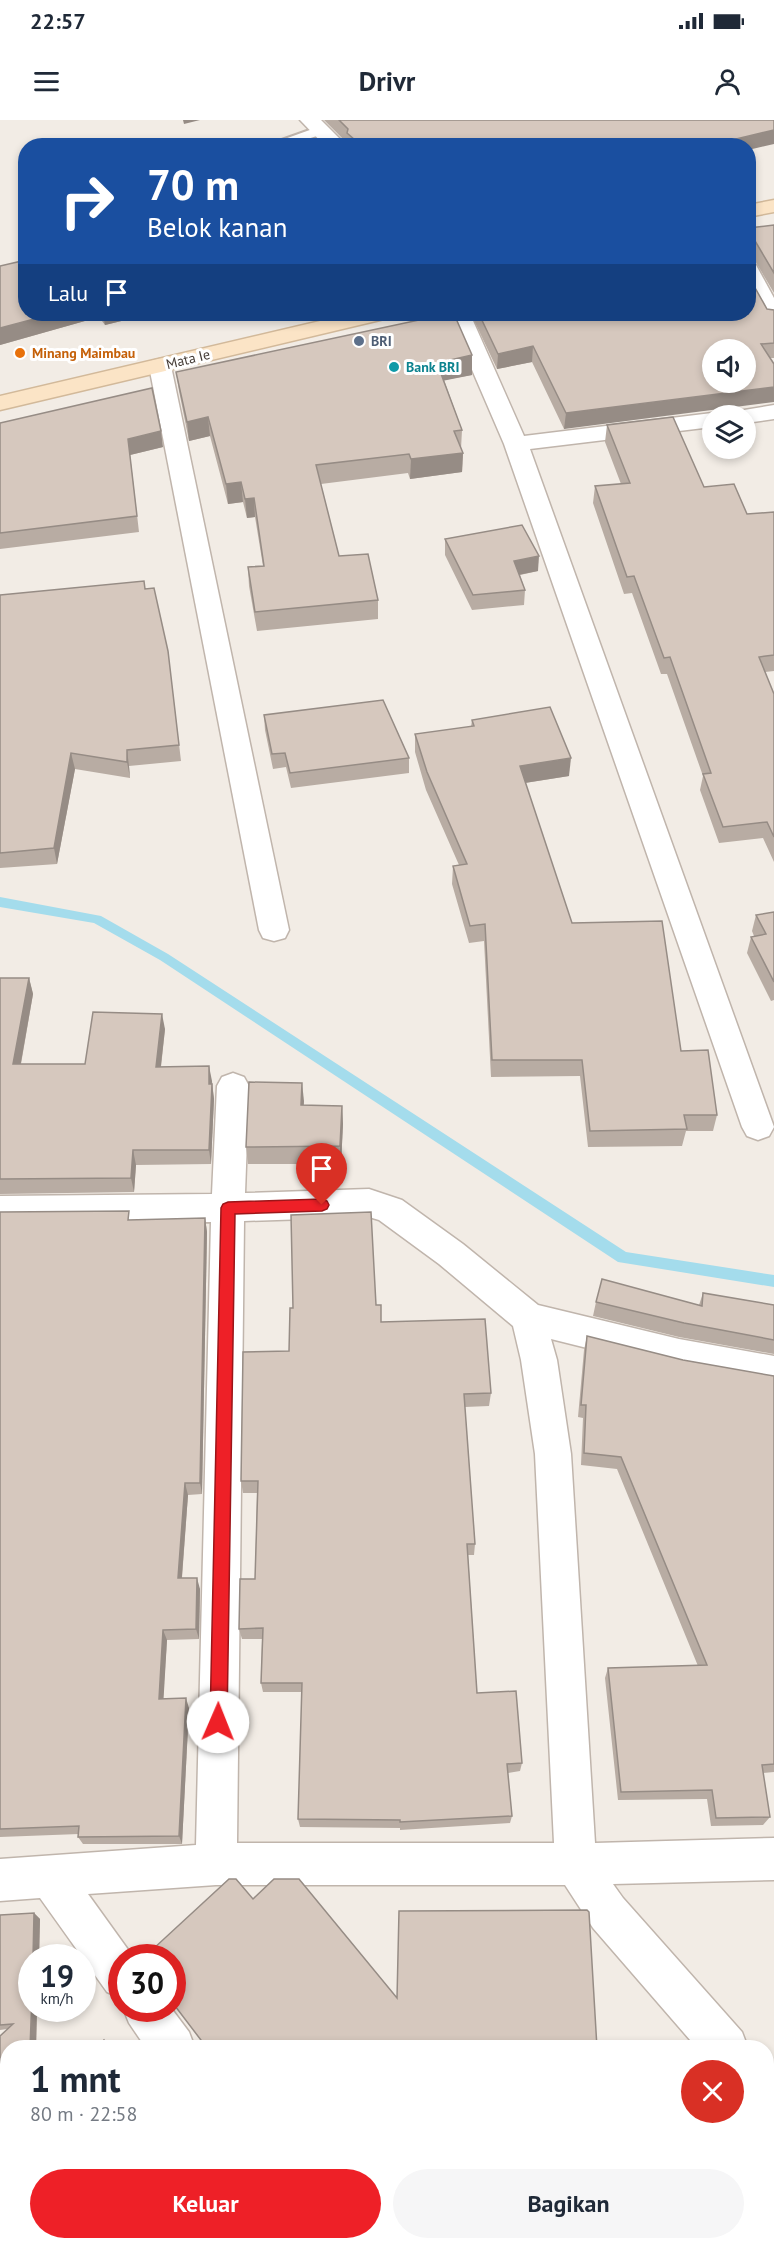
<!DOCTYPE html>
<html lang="id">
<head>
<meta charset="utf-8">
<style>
	:root { --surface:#fff; --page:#f6f6f7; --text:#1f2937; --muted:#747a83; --accent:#ee2027 }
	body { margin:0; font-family:"PT Sans",sans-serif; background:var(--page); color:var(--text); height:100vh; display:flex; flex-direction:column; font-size:22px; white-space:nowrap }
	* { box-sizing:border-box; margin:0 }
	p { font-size:20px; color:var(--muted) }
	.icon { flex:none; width:33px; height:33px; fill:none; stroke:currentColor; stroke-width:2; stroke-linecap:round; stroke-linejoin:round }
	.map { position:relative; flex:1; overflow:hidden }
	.panel { position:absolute; left:0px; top:1920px; width:774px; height:210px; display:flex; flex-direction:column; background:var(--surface); border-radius:24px 24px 0 0; box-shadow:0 3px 9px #0003 }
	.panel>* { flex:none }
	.guide { position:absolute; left:18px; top:18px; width:738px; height:183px; border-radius:24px; box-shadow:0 3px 9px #0003; background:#1a4fa0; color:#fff; overflow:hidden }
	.tools { position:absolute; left:702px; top:219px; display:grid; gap:12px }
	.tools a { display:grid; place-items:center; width:54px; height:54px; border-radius:50%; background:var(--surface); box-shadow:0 3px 9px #0003; font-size:30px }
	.speed { position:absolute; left:18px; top:1824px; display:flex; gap:12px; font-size:30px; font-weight:700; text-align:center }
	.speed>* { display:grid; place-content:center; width:78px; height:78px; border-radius:50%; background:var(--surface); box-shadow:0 3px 9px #0003; line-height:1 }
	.speed small { font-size:15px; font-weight:400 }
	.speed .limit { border:9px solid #d22; background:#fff; color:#111 }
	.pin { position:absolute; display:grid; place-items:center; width:51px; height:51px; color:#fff; margin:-62px -26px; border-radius:50% 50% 50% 0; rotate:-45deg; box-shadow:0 0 6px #0007 }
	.pin .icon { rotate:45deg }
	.me { position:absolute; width:66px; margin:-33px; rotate:1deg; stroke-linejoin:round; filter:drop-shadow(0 0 4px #0008) }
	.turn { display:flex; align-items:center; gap:21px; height:126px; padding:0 30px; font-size:27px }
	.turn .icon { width:78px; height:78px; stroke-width:2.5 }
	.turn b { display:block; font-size:42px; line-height:51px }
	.then { display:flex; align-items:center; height:57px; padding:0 30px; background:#0003; gap:12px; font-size:22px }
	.round { display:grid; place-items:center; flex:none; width:63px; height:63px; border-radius:32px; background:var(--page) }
	.summary { display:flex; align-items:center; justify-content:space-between; height:102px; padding:0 30px }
	h1 { font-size:36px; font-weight:700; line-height:45px }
	.button { display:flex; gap:12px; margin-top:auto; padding:12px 30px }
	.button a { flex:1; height:69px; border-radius:36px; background:var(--accent); color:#fff; font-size:24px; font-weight:700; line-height:69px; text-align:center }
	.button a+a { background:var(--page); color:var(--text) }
	.status { display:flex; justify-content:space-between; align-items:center; height:42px; padding:0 30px; background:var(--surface); direction:ltr }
	.status svg { height:16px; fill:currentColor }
	header { display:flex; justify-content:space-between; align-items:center; height:78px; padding:0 30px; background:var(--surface); font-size:27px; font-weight:700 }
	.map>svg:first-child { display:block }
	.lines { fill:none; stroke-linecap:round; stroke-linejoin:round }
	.stream { fill:#a4dcec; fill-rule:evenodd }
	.river { fill:#a4dcec; fill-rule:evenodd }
	.lane-casing { stroke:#c0b5ac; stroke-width:4 }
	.street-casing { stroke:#c0b5ac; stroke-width:3 }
	.secondary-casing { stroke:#d2b99a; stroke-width:3 }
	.lane { fill:#fff; fill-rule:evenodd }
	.street { fill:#fff; fill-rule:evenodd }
	.secondary { fill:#fbe4c6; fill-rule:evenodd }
	.wall { fill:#b8aca3 }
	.shaded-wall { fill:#968c85 }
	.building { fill:#d6c8be; stroke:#968c85; stroke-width:1.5; fill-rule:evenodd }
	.route { fill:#ee2027; stroke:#9b1519; stroke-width:1.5 }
	.service-dot { fill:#5c6f8a; stroke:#fff; stroke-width:2 }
	.food-dot { fill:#e8710a; stroke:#fff; stroke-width:2 }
	.culture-dot { fill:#0f9aa8; stroke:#fff; stroke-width:2 }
	.labels { text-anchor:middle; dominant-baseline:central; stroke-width:6; stroke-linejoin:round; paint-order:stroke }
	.far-service-label { font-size:14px; font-weight:bold; fill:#4e5e75; stroke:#fff; text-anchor:start }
	.far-food-label { font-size:14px; font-weight:bold; fill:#c56008; stroke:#fff; text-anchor:start }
	.far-street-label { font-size:14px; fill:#443b35; stroke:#fff }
	.far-culture-label { font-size:14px; font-weight:bold; fill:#0d838f; stroke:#fff; text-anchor:start }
</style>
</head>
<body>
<div class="status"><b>22:57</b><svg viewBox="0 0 49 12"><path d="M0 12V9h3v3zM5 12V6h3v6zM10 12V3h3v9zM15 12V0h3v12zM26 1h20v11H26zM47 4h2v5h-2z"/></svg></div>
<header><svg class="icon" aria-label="menu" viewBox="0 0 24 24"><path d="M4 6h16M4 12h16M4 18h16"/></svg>Drivr<svg class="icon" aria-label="person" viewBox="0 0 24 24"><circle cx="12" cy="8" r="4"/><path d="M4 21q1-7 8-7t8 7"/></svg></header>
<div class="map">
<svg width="774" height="2130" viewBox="0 0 774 2130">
	<rect width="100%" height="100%" fill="#f2ece5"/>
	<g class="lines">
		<path class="stream" d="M0,777L101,796L168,834L626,1132L774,1155V1167L618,1142L160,840L94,803L0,787Z"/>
		<path class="river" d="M774,2062V2130H698L701,2122H766V2065Z"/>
		<g class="lane-casing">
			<path id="lane" d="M321,6L328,10L326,13L286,26H265Z"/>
		</g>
		<g class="street-casing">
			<g id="street">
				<path d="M300,0H321L347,26H325Z"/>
				<path d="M748,144L756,145L774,178V205L766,203L748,171Z"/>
				<path d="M448,194H470L524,316L712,293L721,296H712V307L530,329L774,1007L769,1016L758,1020L747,1016L742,1007L504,324Z"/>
				<path d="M160,239L168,241L171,246L289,810L285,818L274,821L263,818L259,810L149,246L152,241Z"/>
				<path d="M774,285V299L746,303V296H735L738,291Z"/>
				<path d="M233,953L244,957L249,966L245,1073L369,1069L402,1080L463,1124L538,1185L679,1219L774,1236V1268L679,1251L551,1219L557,1240L571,1334L595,1723L774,1718V1760L613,1764L623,1778L742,1912L748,1928H697L593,1808L565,1765H216L88,1774L134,1838H122V1878L107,1872L40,1778L0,1781V1739L196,1725L211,1102L0,1104V1076L212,1074L217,966L222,957ZM369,1097L379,1100L439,1144L513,1206L521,1240L535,1334L554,1723H237L244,1101Z"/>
				<path d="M123,1888H171L189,1912L195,1928H146L129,1903Z"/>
				<path d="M766,1951L774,1954V2003L766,2000Z"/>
				<path d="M291,2122H339L342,2130H294Z"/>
			</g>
		</g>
		<g class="secondary-casing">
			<g id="secondary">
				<path d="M774,80V92L748,97V85Z"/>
				<path d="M350,194H387L384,199L376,201L0,290V276Z"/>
			</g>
		</g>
		<use href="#lane" class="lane"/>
		<use href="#street" class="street"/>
		<use href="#secondary" class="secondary"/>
	</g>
	<g class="wall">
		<path d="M324,0H774L748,26H347V23Z"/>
		<path d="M774,105V173L748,129V108Z"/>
		<path d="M0,146L26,194H150L105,205L99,197L0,225Z"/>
		<path d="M749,157L767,189L774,190V238H770L564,309L532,242L497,249L471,194H748Z"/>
		<path d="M472,235V255L444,260L462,310L461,329L463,333L462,352L410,359L408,353L321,364L339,436L378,480V499L257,511L249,466L248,447L263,446L255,397L247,398L243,382L228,384L210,316L189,321L179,271L176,252Z"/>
		<path d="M0,303L163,327L130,335L139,412L0,429Z"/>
		<path d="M607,305L747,394L774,392V551L765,552L774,574V742L763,718L719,723L700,670L703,656L667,554H661L632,473L624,474L593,383L595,366L621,364L605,322Z"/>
		<path d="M445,419L538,451L520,455L525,470L524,485L472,490L445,435Z"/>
		<path d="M145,469L168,531L181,641L129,646L130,658L75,649L57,744L0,748V652Z"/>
		<path d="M264,595L409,638V653L291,668L286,647L273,649L265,610Z"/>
		<path d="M472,600L569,656L525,663L572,803L681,931L717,995L713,1011H686L682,1026L588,1027L580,956L491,957L484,821L469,823L452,764L453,746L459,745L426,670L415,632V614L471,607Z"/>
		<path d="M774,792V880L771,881L747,833L751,817L754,816L752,811L756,795Z"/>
		<path d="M0,858H29L33,874L21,944H85L165,909L161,947L212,961L214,979L211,1044L136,1045L134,1072L0,1074Z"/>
		<path d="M302,963L303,985L342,986L343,1004L341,1044H248L246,1027Z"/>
		<path d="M0,1092L131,1100L205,1098L207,1112L202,1374L188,1375L182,1458L200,1469L199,1519L167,1520L163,1579L189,1588L182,1724H83L78,1717L79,1714L0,1717Z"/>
		<path d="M703,1173L774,1185V1234L679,1217L593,1196L596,1182L699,1185Z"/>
		<path d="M376,1185L381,1202L491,1273L489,1286L465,1287L475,1424L474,1435H468L477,1573L522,1643L520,1651L508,1653L512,1696L510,1703L400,1710V1708L300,1707L298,1699L302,1572H263L261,1563L262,1519H242L239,1509L255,1459L257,1373H243L241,1361L289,1231Z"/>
		<path d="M587,1216L683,1240L774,1256V1652L763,1653L770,1697L763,1705L711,1706L707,1679L618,1680L605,1558L608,1548L698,1546L617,1349L581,1345L583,1298L578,1297L584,1230Z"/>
		<path d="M34,1793L40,1799L39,1838H32L37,1888L36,1928H8V2122H193L185,2130H0L7,1909L0,1910V1795Z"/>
	</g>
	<g class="shaded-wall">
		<path d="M183,0H200L184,4Z"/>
		<path d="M774,10V24L748,30V26H707Z"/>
		<path d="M53,194H98L99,197L0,225V208Z"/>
		<path d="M103,194H150L105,205Z"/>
		<path d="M190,194H202L191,197Z"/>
		<path d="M533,226L532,242L497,249L498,234Z"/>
		<path d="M472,235V255L437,262V243Z"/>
		<path d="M774,267V282L564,309L566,293Z"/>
		<path d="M208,297L210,316L189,321L187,302Z"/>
		<path d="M161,311L163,327L130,335L139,412L128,319Z"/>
		<path d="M463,333L462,352L410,359L411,339Z"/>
		<path d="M241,362L243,382L228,384L226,364Z"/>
		<path d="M254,378L255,397L247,398L245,379Z"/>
		<path d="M539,436L538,451L513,456L514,441Z"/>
		<path d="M127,630L129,646L130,658L127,642Z"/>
		<path d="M71,633L75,649L57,744L54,728Z"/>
		<path d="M571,638L569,656L518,664L520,646Z"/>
		<path d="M29,858L33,874L18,959L13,944Z"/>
		<path d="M162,894L165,909L159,962L156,947Z"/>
		<path d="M209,946L212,961L211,979L209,964Z"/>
		<path d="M302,963L304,981L303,1003L301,985Z"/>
		<path d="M212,964L214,979L211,1044L209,1030Z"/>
		<path d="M342,986L343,1004L341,1044L340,1026Z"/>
		<path d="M133,1030L136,1045L134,1072L131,1058Z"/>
		<path d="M205,1098L207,1112L202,1374L200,1363Z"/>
		<path d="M185,1363L188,1375L181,1468L178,1458Z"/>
		<path d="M197,1458L200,1469L199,1519L196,1509Z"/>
		<path d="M163,1510L167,1520L163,1588L159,1579Z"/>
		<path d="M186,1578L189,1588L182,1724L179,1716Z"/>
		<path d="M34,1793L40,1799L39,1838H33Z"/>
		<path d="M32,1888H37L36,1928H30Z"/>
		<path d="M188,2122H193L185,2130H181Z"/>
	</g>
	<g class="building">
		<path d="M339,0H774V10L707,26H362L347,13L348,9Z"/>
		<path d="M774,105V153L748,109V108Z"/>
		<path d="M748,139L749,157L767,189L774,190V223L761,224L774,244V267L566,293L533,226L498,234L479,194H748ZM712,230H746V262H712Z"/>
		<path d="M26,140V194H53L0,208V146Z"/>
		<path d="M447,194H454L472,235L437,243L462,310L454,311L463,333L411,339L409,334L316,345L339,436L368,434L378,480L255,492L248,447L264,446L254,378L245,379L241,362L226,364L208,297L187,302L176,252Z"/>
		<path d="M152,268L161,311L128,319L137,396L0,413V303Z"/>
		<path d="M673,297L704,367L734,364L747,394L774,392V535L759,537L774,574V717L767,702L723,707L703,654L711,653L670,537L664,538L634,456L627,457L595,366L630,363L607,305Z"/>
		<path d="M522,405L539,436L514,441L525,470L473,475L445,419Z"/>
		<path d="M144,461L145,469L154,468L168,531L179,625L127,630V642L71,633L54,728L0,733V475Z"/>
		<path d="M383,580L409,638L290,653L285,633L272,634L264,595Z"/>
		<path d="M550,587L571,638L520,646L572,803L662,801L681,931L708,930L717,995H684L687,1009L590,1011L582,940H492L485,804L470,806L453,746L467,744L427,652L415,614L474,606L472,600Z"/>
		<path d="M774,792V862L751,817L766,814L756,795Z"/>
		<path d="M0,858H29L13,944H85L93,892L162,894L156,947L209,946V964H212L209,1030H133L131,1058L0,1059Z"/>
		<path d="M249,962L302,963L301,985L342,986L340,1026L246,1027Z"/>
		<path d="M129,1091L128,1100L205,1098L200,1363H185L178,1458H197L196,1509L163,1510L159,1579L186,1578L179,1716L78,1717L79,1706L0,1709V1092Z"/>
		<path d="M371,1092L376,1185H381V1202L485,1199L491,1273L464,1274L475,1424H467L477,1573L516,1571L522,1643L507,1644L512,1696L400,1702V1700L298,1699L302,1563H261L263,1508L239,1509L240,1459H255L258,1361H241L243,1232L289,1231L290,1188H293L291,1095Z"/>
		<path d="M602,1159L702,1186L703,1173L774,1185V1220L684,1203L596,1182Z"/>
		<path d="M587,1216L683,1240L774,1256V1644L762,1645L770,1697L716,1698L712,1670L621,1672L608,1548L707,1545L621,1337L584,1333L586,1285H581Z"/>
		<path d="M229,1759H236L253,1779L274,1759H299L397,1878L399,1791L587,1790L589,1792L597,1928H207L172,1882V1838H159L153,1829Z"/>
		<path d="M34,1793L33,1838H32V1877L30,1928H8V2122H188L181,2130H0V1916L13,1904L0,1905V1795Z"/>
		<path d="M104,1920L110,1928H97Z"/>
		<path d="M397,2122H536L529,2130H398L394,2125Z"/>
	</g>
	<path class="route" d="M322,1079L327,1081L329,1085L327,1089L322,1091L235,1094L227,1602L224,1608L218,1610L213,1608L210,1602L221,1088L223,1084L228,1082Z"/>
	<circle class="service-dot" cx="359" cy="221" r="6"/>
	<circle class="food-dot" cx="20" cy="233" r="6"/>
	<circle class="culture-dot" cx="394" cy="247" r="6"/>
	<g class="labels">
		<g class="far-service-label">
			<text x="371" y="221">BRI</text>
		</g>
		<g class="far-food-label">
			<text x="32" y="233">Minang Maimbau</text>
		</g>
		<g class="far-street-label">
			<text transform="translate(188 239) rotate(-14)">Mata Ie</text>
		</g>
		<g class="far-culture-label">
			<text x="406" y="247">Bank BRI</text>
		</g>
	</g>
</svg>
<div class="tools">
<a><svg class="icon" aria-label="sound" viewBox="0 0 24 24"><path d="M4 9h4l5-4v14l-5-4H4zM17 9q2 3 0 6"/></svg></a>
<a><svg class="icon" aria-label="layers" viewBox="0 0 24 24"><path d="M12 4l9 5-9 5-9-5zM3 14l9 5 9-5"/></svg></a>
</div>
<div class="speed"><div>19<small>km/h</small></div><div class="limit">30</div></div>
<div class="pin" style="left:322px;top:1085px;background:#d93025"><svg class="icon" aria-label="arrive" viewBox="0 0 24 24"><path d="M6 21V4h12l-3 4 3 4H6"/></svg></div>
<svg class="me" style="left:218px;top:1602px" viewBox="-20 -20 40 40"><circle r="19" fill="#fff"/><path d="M0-13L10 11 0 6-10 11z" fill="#ee2027"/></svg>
<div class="guide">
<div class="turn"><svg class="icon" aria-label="right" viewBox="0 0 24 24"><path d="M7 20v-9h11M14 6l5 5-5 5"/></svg><div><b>70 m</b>Belok kanan</div></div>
<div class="then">Lalu<svg class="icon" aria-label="arrive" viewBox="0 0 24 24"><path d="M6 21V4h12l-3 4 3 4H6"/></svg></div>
</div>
<section class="panel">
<div class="summary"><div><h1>1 mnt</h1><p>80 m · 22:58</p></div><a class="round" style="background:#d93025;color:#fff"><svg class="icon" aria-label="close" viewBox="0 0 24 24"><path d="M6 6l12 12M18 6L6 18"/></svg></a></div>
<div class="button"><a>Keluar</a><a>Bagikan</a></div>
</section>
</div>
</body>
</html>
